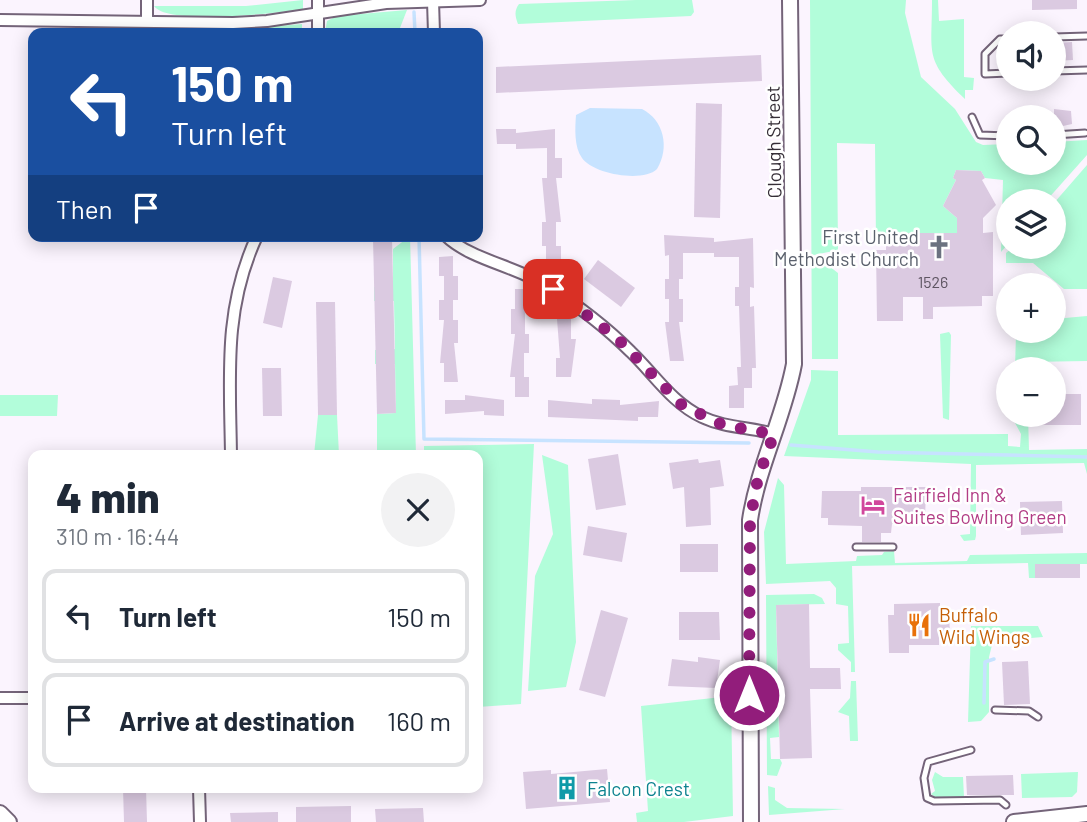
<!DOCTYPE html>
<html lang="en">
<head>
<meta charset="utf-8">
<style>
	:root { --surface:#fff; --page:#f2f2f3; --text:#1f2937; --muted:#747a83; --line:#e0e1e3 }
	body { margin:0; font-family:Barlow,sans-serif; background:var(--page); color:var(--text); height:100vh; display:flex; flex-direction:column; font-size:26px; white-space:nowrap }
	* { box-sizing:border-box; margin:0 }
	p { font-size:23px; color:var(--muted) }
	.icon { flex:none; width:38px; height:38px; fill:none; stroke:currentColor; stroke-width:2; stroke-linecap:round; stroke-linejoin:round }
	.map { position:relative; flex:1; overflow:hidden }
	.drawer { position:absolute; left:28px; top:450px; width:455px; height:343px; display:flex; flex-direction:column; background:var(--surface); border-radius:14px; box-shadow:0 4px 18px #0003 }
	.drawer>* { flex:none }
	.hud { position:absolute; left:28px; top:28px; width:455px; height:214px; border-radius:14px; box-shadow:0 4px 18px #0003; background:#1a4fa0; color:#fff; overflow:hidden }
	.buttons { position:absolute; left:996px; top:21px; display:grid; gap:14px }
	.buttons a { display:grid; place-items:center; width:70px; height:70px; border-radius:50%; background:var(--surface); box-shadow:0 4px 18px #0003; font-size:35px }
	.pin { position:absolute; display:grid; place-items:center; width:60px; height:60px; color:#fff; margin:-30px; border-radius:14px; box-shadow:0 4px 10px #0006 }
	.me { position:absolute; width:77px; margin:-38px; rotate:0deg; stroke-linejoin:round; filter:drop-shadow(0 0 5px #0008) }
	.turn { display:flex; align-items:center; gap:24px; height:147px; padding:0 28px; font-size:32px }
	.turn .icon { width:91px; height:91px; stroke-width:2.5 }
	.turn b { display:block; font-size:49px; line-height:60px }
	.then { display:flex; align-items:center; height:66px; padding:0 28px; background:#0003; gap:14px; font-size:26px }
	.round { display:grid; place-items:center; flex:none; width:74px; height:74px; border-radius:37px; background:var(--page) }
	.head { display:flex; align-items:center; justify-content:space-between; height:119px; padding:0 28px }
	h1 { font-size:42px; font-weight:800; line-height:52px }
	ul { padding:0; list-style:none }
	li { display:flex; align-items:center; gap:21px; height:94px; margin:0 14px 10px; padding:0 14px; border:4px solid var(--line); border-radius:14px }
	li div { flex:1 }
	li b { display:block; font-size:26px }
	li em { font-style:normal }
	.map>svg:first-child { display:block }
	.green { fill:#b2fdda }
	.water { fill:#c7e3ff }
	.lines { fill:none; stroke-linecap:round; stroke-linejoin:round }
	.stream { stroke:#c7e3ff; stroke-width:3.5 }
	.building { fill:#dbcae1 }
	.lane-casing { stroke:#746479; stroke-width:9 }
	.street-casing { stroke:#746479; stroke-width:14 }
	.secondary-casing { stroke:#746479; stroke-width:18 }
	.lane { stroke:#fff; stroke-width:5 }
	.street { stroke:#fff; stroke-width:10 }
	.secondary { stroke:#fff; stroke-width:14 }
	.route { stroke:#921d7b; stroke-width:12; stroke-dasharray:0 21.6 }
	.labels { text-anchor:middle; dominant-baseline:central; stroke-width:5; stroke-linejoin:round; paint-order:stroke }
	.number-label { font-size:16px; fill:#5e5562 }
	.street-label { font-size:19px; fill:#352e37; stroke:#fff }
	.worship-label { font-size:19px; fill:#5b616d; stroke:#fff; text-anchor:end }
	.hotel-label { font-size:19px; fill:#b23c85; stroke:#fff; text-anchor:start }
	.food-label { font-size:19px; fill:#c56008; stroke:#fff; text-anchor:start }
	.culture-label { font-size:19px; fill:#0d838f; stroke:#fff; text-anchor:start }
</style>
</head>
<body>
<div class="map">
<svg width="1087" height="822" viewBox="0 0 1087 822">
	<rect width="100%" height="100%" fill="#fbf4fe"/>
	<g class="green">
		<path d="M303,0V9C277,13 168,26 154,6H246Z"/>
		<path d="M636,0H692L694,12L691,16L518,24C515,16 514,11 519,4Z"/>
		<path d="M810,0H906L905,13L921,77L955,109L976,142L983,145L1008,144V163H1054V142L1087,140V155L1046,201H1008V244L1001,252L1003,180L985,178L981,171L956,170L953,178L956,180L943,206L957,218V233H908V243L876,242L875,144L837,143L838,250L814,255L812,262L825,263L838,273V359H812Z"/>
		<path d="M932,0H938L939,21L964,19V77L974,78L973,90H965V99C924,59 932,55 932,0Z"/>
		<path d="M407,10L398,33H325L327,21L337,16Z"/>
		<path d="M302,24V33H134V28H253Z"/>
		<path d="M1087,165V289H1064L1033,263H1006V253L1013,247H1054V203Z"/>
		<path d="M410,236L416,455H377V414L396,413L395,364H375V350L395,349L394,301H374V287L393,286V249Z"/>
		<path d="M1087,316V361L1027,362V369H1015L1016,333L1054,331V319Z"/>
		<path d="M949,332L951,335L949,420L943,418L940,334Z"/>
		<path d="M811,370L838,371V435L1006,434H1008V446L1020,447L1021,434L1014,421L1015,415H1028L1029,450L1087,449V474L1084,463L976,465V536L975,540L964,541L960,535L970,534L971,464L784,456L811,380Z"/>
		<path d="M0,395H58L57,416H0Z"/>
		<path d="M318,415H337L339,455H314Z"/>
		<path d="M534,444L521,704L478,707V455H424V446Z"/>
		<path d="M542,455L568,465L576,642L566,687L528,691L535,576L553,534Z"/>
		<path d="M778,478L784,485L786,564L856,561L857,556L882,555L884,552L894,551L895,563L967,561L970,555L1087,553V564H1036L1035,578H1029L1028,563L852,566L855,672H851V662L838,650V644L849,643L848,606L836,604V588L830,581L766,584L764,532Z"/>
		<path d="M814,594L822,598L825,604L776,605L779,737L770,738L771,759H780L782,763L777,776L767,775L766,595Z"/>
		<path d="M971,626H1038L1043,637L993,641L989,657V712L981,721L968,722Z"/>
		<path d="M851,681H856L858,741H850L849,716L838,712L850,698Z"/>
		<path d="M731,696L733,816L684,822H637L636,813L648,811L641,706Z"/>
		<path d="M935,772L943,777H963L964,797L937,798L931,794L935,791L932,780Z"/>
		<path d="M1078,772L1077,792L1072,797L1022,798L1021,774Z"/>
		<path d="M768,786L775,788V800L787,808L845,809L769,815Z"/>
	</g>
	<path class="water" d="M590,108L642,109C664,120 670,148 657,169C643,183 593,174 582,158C574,147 575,128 576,115Z"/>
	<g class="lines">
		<g class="stream">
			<path d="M414,12L415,33"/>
			<path d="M419,236L424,439L749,443"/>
			<path d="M817,258H838"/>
			<path d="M791,445L878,452L1087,457"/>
			<path d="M984,703L985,662L994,659"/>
		</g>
	</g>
	<g class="building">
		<path d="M1032,0H1077V9L1032,10Z"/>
		<path d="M1072,42L1073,60L1054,61V43Z"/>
		<path d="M761,55L762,81L496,93V67Z"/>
		<path d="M696,103L722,104L720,218L694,217Z"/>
		<path d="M1054,109L1071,111L1072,124L1054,128Z"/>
		<path d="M496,129H516V133L555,129V158H562V178H556L561,222H556V246H561V266H546V246H542V222H546L542,178H547V148L516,149V144H497Z"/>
		<path d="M956,170L981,171L985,178L982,180L996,205L983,218V233L993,232V296H982V306L933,307V319H923V297H903V321H877L876,250H886V244L908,243V233H957V218L943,206L956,180L953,178Z"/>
		<path d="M664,235L714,238V242L753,238L754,288L750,287V307L754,306L756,368H752V388H744V408H729V386L738,385L737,367H741L739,306H735V287H739V257H714V253H683V279H679V299H683V322H679L684,361H670L665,322H669V299H665V279H669V255L665,256Z"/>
		<path d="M373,238H392L396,413L377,414Z"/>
		<path d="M453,256V276H458V300H453V320H458V343H454L458,382H444V363H440L444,320H439V300H444V276H439V257Z"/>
		<path d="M598,260L635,288L621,307L584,279Z"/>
		<path d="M273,277L292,281L282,328L263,323Z"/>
		<path d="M515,289H530V309H525V334H529V353H524V377H529V397H515V377H510L515,334H511V309H515Z"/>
		<path d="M316,302H335L337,415H318Z"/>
		<path d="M557,319H571V339H576L571,377H556V358H560Z"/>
		<path d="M262,368H281L282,416H263Z"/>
		<path d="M1054,394H1081V425H1038V415H1054Z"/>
		<path d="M465,395L504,400V416L484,415V411L445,414V400H465Z"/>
		<path d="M592,399L620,400V405L659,401L658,417H638V421L548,417V400L592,404Z"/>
		<path d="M618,454L626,505L596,510L588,459Z"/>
		<path d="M698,459L699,463L720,460L724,486L710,488L711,525L686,527L684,487L673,489L669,463Z"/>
		<path d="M861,487H926L925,520H920V524H892L891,533H881V542H862V526L828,525V518H821L822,491H861Z"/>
		<path d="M1062,501L1063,533L1021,535L1020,502Z"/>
		<path d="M588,526L627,533L622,562L583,555Z"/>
		<rect x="680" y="544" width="38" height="28"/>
		<rect x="1035" y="564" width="45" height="14"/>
		<path d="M940,603V619H949L950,631H939V645H909V653H889L888,615H894V604Z"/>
		<path d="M809,604L810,668H840L841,689H810L812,758L780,759L776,605Z"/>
		<path d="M601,610L628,618L605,697L579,690Z"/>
		<path d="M679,612H719L720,640H679Z"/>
		<path d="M698,657L720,660L716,688L668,686L672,659L698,662Z"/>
		<path d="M1028,661L1030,704L1004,705L1002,662Z"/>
		<path d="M607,769L610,802L526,809L523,772L551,770V774Z"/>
		<path d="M1013,775L1014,795H967L966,776Z"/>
		<path d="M123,788H146L147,822H124Z"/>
		<path d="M351,806V822H296V807Z"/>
		<path d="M423,808L424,822H376L375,809Z"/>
		<path d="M278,812V822H231L230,813Z"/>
	</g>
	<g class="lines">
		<g class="lane-casing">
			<g id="lane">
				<path d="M1054,37L1087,36"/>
				<path d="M1008,39H1000L985,54V74L1008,73"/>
				<path d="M1054,71L1087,70"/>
				<path d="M972,117L980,135L1008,136"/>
				<path d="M1054,135L1085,133"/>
				<path d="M856,547H893"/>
				<path d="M995,710L1029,711L1038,717"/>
				<path d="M971,750L928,762L924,778L927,798L934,801L1000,800L1006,805"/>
			</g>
		</g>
		<g class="street-casing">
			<g id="street">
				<path d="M318,0V33"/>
				<path d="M433,1L434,33"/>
				<path d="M0,20L233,23L267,21L386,3L480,0"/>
				<path d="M147,20V0"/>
				<path d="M446,236C471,260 516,266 547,286C577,305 606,327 631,352C654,374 672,403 702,417C725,428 750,427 774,434"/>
				<path d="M231,455C230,377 223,309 257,236"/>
				<path d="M0,698H33"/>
				<path d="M199,788L200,822"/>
			</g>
		</g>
		<g class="secondary-casing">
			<g id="secondary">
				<path d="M0,813L9,822"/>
				<path d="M751,822L750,520C758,466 784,418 794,364L790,0"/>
				<path d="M1014,822L1087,814"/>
			</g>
		</g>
		<use href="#lane" class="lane"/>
		<use href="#street" class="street"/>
		<use href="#secondary" class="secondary"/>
	</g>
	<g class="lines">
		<path class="route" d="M553,289L618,339L682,405L723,425L774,434L758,478L750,520L749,695"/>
	</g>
	<defs>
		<g id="church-bare" transform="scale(1.89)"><path d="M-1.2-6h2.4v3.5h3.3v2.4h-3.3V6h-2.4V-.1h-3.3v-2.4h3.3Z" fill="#6b7280" stroke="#fff" stroke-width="2.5" paint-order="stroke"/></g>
		<g id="hotel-bare" transform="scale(1.89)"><path d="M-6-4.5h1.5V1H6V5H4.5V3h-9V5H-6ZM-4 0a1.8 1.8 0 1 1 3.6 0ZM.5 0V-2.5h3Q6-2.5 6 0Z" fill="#d1479c" stroke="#fff" stroke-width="2.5" paint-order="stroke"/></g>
		<g id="restaurant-bare" transform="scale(1.89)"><path d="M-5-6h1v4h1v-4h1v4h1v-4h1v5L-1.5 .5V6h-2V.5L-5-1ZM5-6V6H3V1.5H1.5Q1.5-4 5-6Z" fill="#e8710a" stroke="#fff" stroke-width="2.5" paint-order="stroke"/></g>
		<g id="building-bare" transform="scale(1.89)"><path d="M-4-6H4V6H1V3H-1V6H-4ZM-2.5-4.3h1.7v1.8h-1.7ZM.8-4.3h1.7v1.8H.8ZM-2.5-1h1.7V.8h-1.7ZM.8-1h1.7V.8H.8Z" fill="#0f9aa8" stroke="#fff" stroke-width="2.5" paint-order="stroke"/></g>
	</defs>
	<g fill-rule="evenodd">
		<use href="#church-bare" x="939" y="247"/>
		<use href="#hotel-bare" x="873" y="505"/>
		<use href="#restaurant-bare" x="919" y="625"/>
		<use href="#building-bare" x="567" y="788"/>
	</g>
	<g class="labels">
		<g class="number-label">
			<text x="933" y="281">1526</text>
		</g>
		<g class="street-label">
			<text transform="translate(773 142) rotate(-91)">Clough Street</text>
		</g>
		<g class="worship-label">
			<text x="919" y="236">First United<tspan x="919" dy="22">Methodist Church</tspan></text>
		</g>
		<g class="hotel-label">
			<text x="893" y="494">Fairfield Inn &amp;<tspan x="893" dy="22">Suites Bowling Green</tspan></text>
		</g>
		<g class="food-label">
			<text x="939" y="614">Buffalo<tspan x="939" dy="22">Wild Wings</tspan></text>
		</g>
		<g class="culture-label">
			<text x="587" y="788">Falcon Crest</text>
		</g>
	</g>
</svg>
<div class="buttons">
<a><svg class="icon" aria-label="sound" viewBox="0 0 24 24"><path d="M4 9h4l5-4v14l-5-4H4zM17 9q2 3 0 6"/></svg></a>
<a><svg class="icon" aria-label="search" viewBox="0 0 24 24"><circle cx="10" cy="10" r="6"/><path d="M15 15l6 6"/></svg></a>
<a><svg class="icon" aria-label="layers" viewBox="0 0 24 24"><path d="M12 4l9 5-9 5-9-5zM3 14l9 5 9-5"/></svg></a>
<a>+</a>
<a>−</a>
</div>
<div class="pin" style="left:553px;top:289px;background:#d93025"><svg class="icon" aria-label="arrive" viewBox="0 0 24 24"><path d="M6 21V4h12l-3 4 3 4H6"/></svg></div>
<svg class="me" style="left:749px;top:695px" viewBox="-20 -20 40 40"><circle r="17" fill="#921d7b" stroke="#fff" stroke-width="3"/><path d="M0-11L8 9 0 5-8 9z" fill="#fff"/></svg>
<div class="hud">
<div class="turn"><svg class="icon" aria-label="left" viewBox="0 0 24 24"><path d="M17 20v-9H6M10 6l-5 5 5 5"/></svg><div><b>150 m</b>Turn left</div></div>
<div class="then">Then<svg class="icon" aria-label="arrive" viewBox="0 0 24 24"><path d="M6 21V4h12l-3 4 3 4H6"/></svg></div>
</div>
<section class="drawer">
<div class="head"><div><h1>4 min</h1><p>310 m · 16:44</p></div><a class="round"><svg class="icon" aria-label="close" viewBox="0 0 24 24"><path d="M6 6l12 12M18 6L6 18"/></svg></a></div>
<ul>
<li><svg class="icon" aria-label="left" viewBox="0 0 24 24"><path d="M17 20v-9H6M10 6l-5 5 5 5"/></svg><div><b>Turn left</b></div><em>150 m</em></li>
<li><svg class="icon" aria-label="arrive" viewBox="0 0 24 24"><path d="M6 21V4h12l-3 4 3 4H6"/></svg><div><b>Arrive at destination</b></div><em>160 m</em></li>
</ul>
</section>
</div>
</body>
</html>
